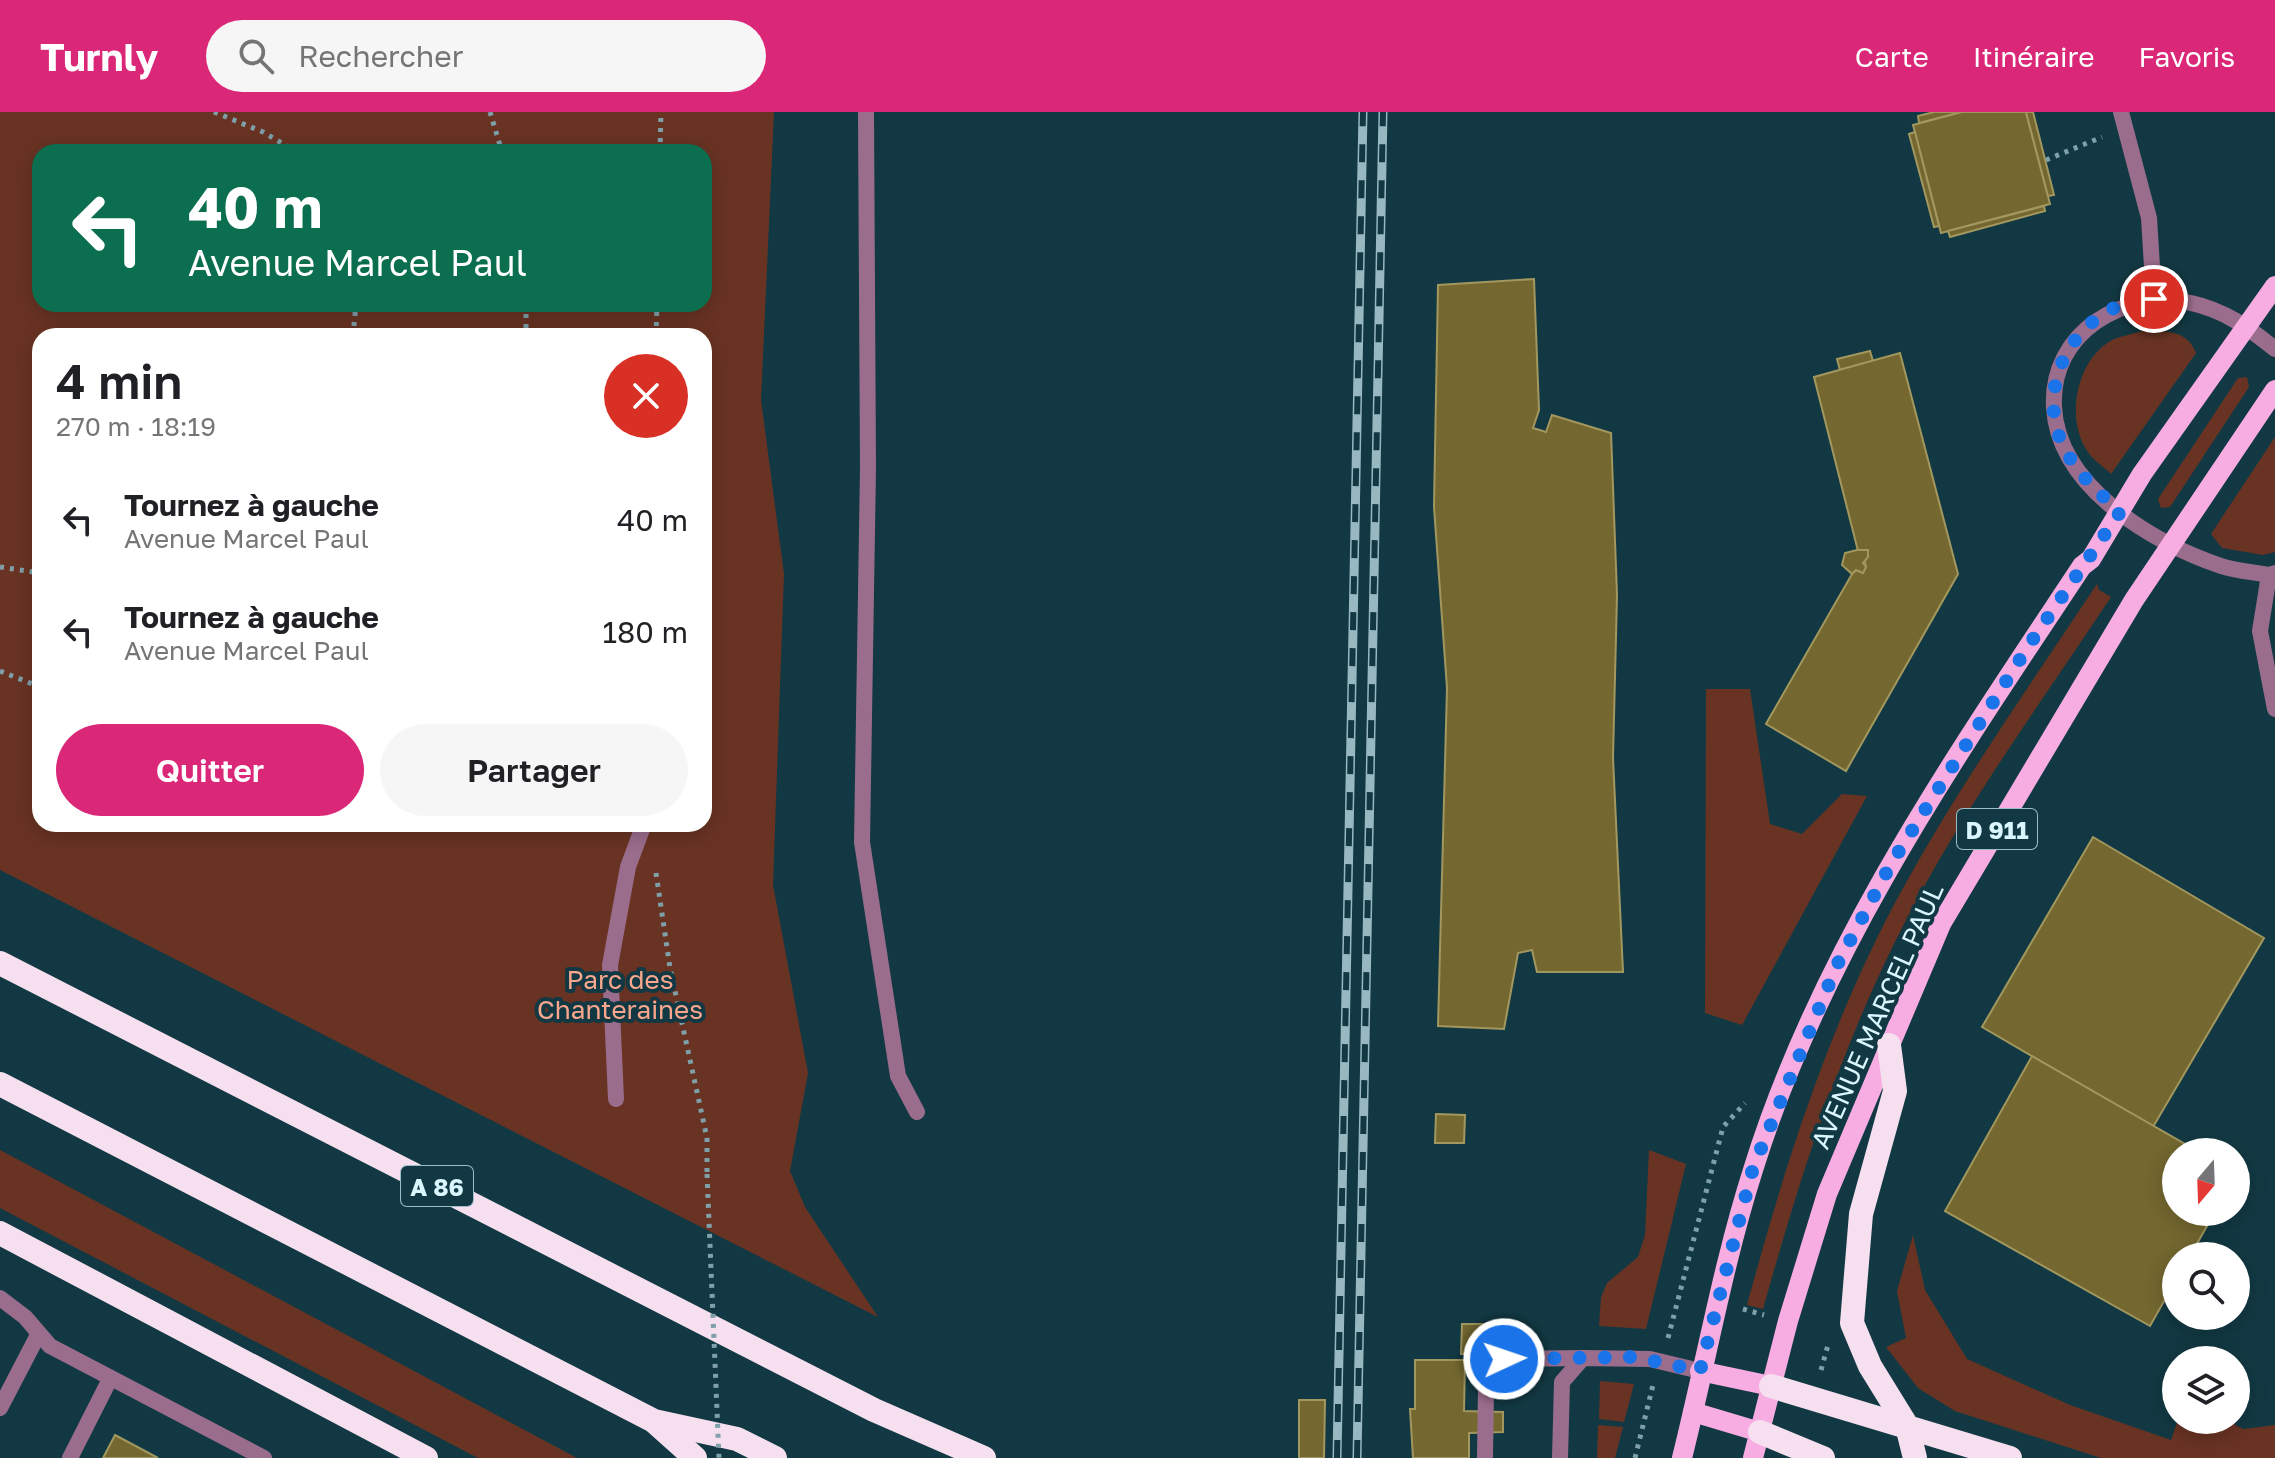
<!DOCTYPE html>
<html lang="fr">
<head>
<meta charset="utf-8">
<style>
	:root { --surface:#fff; --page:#f6f6f6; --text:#202124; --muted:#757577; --accent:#db2777 }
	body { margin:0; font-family:"Golos Text",sans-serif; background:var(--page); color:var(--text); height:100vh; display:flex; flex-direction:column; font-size:30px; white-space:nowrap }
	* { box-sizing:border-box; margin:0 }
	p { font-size:26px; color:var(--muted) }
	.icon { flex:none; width:44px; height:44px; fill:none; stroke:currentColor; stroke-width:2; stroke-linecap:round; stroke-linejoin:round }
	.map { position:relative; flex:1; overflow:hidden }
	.side { position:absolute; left:32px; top:216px; width:680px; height:504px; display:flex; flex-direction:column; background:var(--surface); border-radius:24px; box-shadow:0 4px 20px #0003 }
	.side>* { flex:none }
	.guide { position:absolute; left:32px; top:32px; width:680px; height:168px; border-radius:24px; box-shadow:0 4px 20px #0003; background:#0b6e4f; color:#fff; overflow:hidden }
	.needle { width:52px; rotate:199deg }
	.controls { position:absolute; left:2162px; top:1026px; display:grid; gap:16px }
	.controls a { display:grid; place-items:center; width:88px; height:88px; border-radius:50%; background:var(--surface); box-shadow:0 4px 20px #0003; font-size:40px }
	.pin { position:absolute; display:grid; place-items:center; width:68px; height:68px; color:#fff; margin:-34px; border:4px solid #fff; border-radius:50%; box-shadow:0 2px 8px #0007 }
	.me { position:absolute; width:88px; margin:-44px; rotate:87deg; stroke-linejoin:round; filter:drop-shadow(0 0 6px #0008) }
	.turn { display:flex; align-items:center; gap:28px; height:168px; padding:0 24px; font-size:36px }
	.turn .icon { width:104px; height:104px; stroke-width:2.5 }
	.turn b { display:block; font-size:56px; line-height:68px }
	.round { display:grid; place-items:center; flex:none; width:84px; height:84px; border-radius:42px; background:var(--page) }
	.head { display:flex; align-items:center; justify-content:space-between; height:136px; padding:0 24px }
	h1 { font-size:48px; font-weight:600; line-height:60px }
	.cta { display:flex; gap:16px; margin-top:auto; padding:16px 24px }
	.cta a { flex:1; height:92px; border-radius:48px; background:var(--accent); color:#fff; font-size:32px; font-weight:600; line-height:92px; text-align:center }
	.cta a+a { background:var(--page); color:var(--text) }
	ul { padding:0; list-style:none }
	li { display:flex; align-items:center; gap:24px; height:112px; padding:0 24px }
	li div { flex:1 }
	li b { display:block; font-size:30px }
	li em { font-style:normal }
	header { display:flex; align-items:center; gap:48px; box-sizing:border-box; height:112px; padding:0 40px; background:var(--accent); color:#fff }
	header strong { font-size:38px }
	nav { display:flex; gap:44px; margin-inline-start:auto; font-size:28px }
	.search { width:560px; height:72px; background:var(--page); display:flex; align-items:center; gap:20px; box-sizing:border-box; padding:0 28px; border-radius:44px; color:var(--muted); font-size:30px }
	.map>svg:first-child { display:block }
	.green { fill:#693323; fill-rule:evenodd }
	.building { fill:#746830; stroke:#a2975e; stroke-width:2 }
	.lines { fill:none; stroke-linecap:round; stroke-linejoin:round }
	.path { stroke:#7fa0a9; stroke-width:5; stroke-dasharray:4 6; stroke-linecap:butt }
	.lane { stroke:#9b6d8d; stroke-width:16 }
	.street { stroke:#9b6d8d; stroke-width:16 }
	.primary { stroke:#f8ade2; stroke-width:20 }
	.highway { stroke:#f6dfee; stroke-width:24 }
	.rail-casing { stroke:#98b8c1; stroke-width:9 }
	.rail { stroke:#123943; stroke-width:6; stroke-dasharray:18; stroke-linecap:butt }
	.path-bridge { stroke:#7fa0a9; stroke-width:5; stroke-dasharray:4 6; stroke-linecap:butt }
	.route { stroke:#1a73e8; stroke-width:14; stroke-dasharray:0 25.2 }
	.labels { text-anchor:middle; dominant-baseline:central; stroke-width:8; stroke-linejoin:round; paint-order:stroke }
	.shield { fill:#123943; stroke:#9ebdc6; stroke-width:2 }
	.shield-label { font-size:24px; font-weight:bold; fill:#daf6fe }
	.park-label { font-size:26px; fill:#faa78d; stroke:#123943 }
	.street-label { font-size:26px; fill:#daf6fe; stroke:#123943 }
</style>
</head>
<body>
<header>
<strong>Turnly</strong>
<div class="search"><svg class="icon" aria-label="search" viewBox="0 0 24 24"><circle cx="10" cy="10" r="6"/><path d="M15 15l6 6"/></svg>Rechercher</div>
<nav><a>Carte</a><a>Itinéraire</a><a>Favoris</a></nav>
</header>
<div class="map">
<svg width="2275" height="1346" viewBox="0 0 2275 1346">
	<rect width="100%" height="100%" fill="#123943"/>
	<g class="green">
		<path d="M0,0H774L761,288L784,462L773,773L808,961L790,1059L805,1095L878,1205L0,758ZM40,40H704V192H40ZM40,224H704V712H40Z"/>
		<path d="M2142,219C2164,219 2187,217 2196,241L2111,362C2104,355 2093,348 2088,340C2065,307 2076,248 2112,228C2121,224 2133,222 2142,219Z"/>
		<path d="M2247,265L2249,275L2170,395L2161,396L2158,387L2238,266Z"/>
		<path d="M2275,325V440L2263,443L2222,436L2211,422Z"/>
		<path d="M2097,472L2099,478L2111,485C2040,592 1963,697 1904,812C1841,934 1800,1065 1763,1197L1747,1193C1783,1060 1824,929 1887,806C1948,689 2025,581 2097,472Z"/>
		<path d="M1706,577H1750L1770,712L1802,722L1842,682L1867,684L1742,913L1705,901Z"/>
		<path d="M0,1038L577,1346H478L0,1096Z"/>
		<path d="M1649,1038L1686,1052L1646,1217L1599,1214L1601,1185L1607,1171L1638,1145L1645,1123Z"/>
		<path d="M1913,1123L1925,1178L1967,1247L2070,1293L2171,1328L2178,1308H2226L2243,1317L2275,1313V1346H2101L1955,1299L1918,1276L1886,1235L1906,1226L1897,1179Z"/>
		<path d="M1600,1269L1634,1272L1624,1310L1599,1307Z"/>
		<path d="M1598,1313L1623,1315L1615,1346H1597Z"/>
	</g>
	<g class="building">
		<path d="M1934,0H1962L1919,11L1918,4Z"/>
		<path d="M1962,0H2026L2050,92L1941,121L1913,13Z"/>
		<path d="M2026,0H2033L2054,83L2048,84Z"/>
		<path d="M1915,20L1939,114L1934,115L1909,22Z"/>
		<path d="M2044,94L2045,99L1950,125L1948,119Z"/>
		<path d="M1534,167L1539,298L1533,316L1546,320L1552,303L1611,321L1617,483L1613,646L1623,860H1537L1532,838L1518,841L1504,917L1438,914L1447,576L1434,395L1438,173Z"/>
		<path d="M1870,239L1873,249L1840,258L1837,247Z"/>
		<path d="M1900,241L1958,462L1846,659L1766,612L1852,462L1856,458L1863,461L1866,455L1864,447L1868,445V438L1858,439L1814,265Z"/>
		<path d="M1857,438H1868V445L1863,451L1866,455L1863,461L1856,458L1852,462L1842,453L1845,441Z"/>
		<path d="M2093,725L2264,826L2153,1015L1982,915Z"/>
		<path d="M2032,944L2199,1040H2176V1100H2215L2190,1144H2176V1168L2150,1214L1945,1099Z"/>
		<path d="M1436,1002L1465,1003L1464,1031H1435Z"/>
		<path d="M1462,1212H1485V1242H1461Z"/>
		<path d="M1415,1248H1465L1464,1299L1503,1300V1320L1469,1321V1346H1413L1410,1297H1415Z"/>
		<path d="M1299,1288H1325L1324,1346H1299Z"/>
		<path d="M115,1323L158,1346H103Z"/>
	</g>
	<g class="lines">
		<g class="path">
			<path d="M214,0L263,20L297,40"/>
			<path d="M490,0L502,40"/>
			<path d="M660,40L661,0"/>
			<path d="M2046,48L2102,25"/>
			<path d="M526,192V224"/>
			<path d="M353,224L356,192"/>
			<path d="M656,224L657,192"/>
			<path d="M0,455L40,461"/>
			<path d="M0,559L40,575"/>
			<path d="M656,761L670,856L707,1026V1062"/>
			<path d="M1743,1197L1764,1203"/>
			<path d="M1668,1226L1723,1015L1745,991"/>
			<path d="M1821,1258L1828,1233"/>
			<path d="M1635,1346L1653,1273"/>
		</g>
		<g class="lane">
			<path d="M866,0L868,356L862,730L898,964L917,1000"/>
			<path d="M616,987L610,853L628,755L644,712"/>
			<path d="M0,1186L25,1205L50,1234L264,1346"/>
			<path d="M0,1296L38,1223"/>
			<path d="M70,1346L110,1267"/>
			<path d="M1485,1346L1486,1276L1504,1247L1583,1246"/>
			<path d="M1560,1346L1562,1270L1583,1246L1650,1247L1700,1259"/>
		</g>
		<g class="street">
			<path d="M2121,0L2149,106L2154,187"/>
			<path d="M2275,237C2249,216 2224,198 2191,191C2124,177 2050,220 2054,295C2058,375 2153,431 2221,454C2236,459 2253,460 2269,463L2275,461"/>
			<path d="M2269,463L2260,519L2275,597"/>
		</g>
		<g class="primary">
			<path d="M1700,1259L1771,1274"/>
			<path d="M1693,1300L1760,1320"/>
			<path d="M1682,1346C1706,1250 1723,1152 1753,1058C1821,838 1956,644 2082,454L2091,447L2142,362L2275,174"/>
			<path d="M1753,1346L1788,1209L1827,1082L1941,812L2134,488L2275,278"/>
		</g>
		<g class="highway">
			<path d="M0,851L874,1298L984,1346"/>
			<path d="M1889,933L1895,979L1861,1102L1852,1211L1870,1254L1907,1314L1915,1346"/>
			<path d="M0,972L654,1309L737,1327L775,1346"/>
			<path d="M0,1121L426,1346"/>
			<path d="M1771,1274L2010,1346"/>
			<path d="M656,1311L695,1346"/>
			<path d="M1760,1320L1823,1346"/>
		</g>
		<g class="rail-casing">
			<g id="rail">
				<path d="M1337,1346L1363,0"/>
				<path d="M1357,1346L1383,0"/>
			</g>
		</g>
		<use href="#rail" class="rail"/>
		<path class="path-bridge" d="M707,1062L719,1346"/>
	</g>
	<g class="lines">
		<path class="route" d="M1504,1247L1635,1245L1700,1259L1753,1056L1837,853L1891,752L2029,533L2120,400C2097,379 2073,358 2061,329C2040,279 2065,221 2112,197C2124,191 2141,190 2154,187"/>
	</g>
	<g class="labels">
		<g class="shield">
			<rect x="1957" y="697" width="80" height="40" rx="6"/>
			<rect x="401" y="1054" width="72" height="40" rx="6"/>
		</g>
		<g class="shield-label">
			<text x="1997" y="717">D 911</text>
			<text x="437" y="1074">A 86</text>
		</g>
		<g class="park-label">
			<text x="620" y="867">Parc des<tspan x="620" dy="30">Chanteraines</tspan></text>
		</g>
		<g class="street-label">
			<text transform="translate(1877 904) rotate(-66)">AVENUE MARCEL PAUL</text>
		</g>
	</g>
</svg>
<div class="controls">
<a><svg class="needle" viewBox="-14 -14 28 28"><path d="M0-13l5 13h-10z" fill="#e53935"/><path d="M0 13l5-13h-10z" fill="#757577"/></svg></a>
<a><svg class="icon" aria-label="search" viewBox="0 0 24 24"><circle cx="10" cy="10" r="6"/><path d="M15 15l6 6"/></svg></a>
<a><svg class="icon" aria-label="layers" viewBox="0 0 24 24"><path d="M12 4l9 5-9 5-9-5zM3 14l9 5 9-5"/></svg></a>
</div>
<div class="pin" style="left:2154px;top:187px;background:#d93025"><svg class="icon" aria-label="arrive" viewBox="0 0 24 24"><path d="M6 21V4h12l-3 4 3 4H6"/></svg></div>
<svg class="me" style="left:1504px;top:1247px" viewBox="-20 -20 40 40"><circle r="17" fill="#1a73e8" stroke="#fff" stroke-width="3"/><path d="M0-11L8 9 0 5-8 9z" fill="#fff"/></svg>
<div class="guide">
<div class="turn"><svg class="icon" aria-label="left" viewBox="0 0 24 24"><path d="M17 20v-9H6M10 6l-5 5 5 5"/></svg><div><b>40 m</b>Avenue Marcel Paul</div></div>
</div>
<section class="side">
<div class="head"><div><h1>4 min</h1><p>270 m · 18:19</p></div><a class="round" style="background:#d93025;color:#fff"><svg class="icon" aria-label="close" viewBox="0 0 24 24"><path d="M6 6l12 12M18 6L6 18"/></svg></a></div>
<ul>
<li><svg class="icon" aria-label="left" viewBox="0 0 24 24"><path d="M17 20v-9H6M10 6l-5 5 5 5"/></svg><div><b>Tournez à gauche</b><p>Avenue Marcel Paul</p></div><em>40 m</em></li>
<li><svg class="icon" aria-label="left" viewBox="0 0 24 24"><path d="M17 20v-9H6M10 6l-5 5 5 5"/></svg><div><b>Tournez à gauche</b><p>Avenue Marcel Paul</p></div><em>180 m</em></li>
</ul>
<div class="cta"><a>Quitter</a><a>Partager</a></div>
</section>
</div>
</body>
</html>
